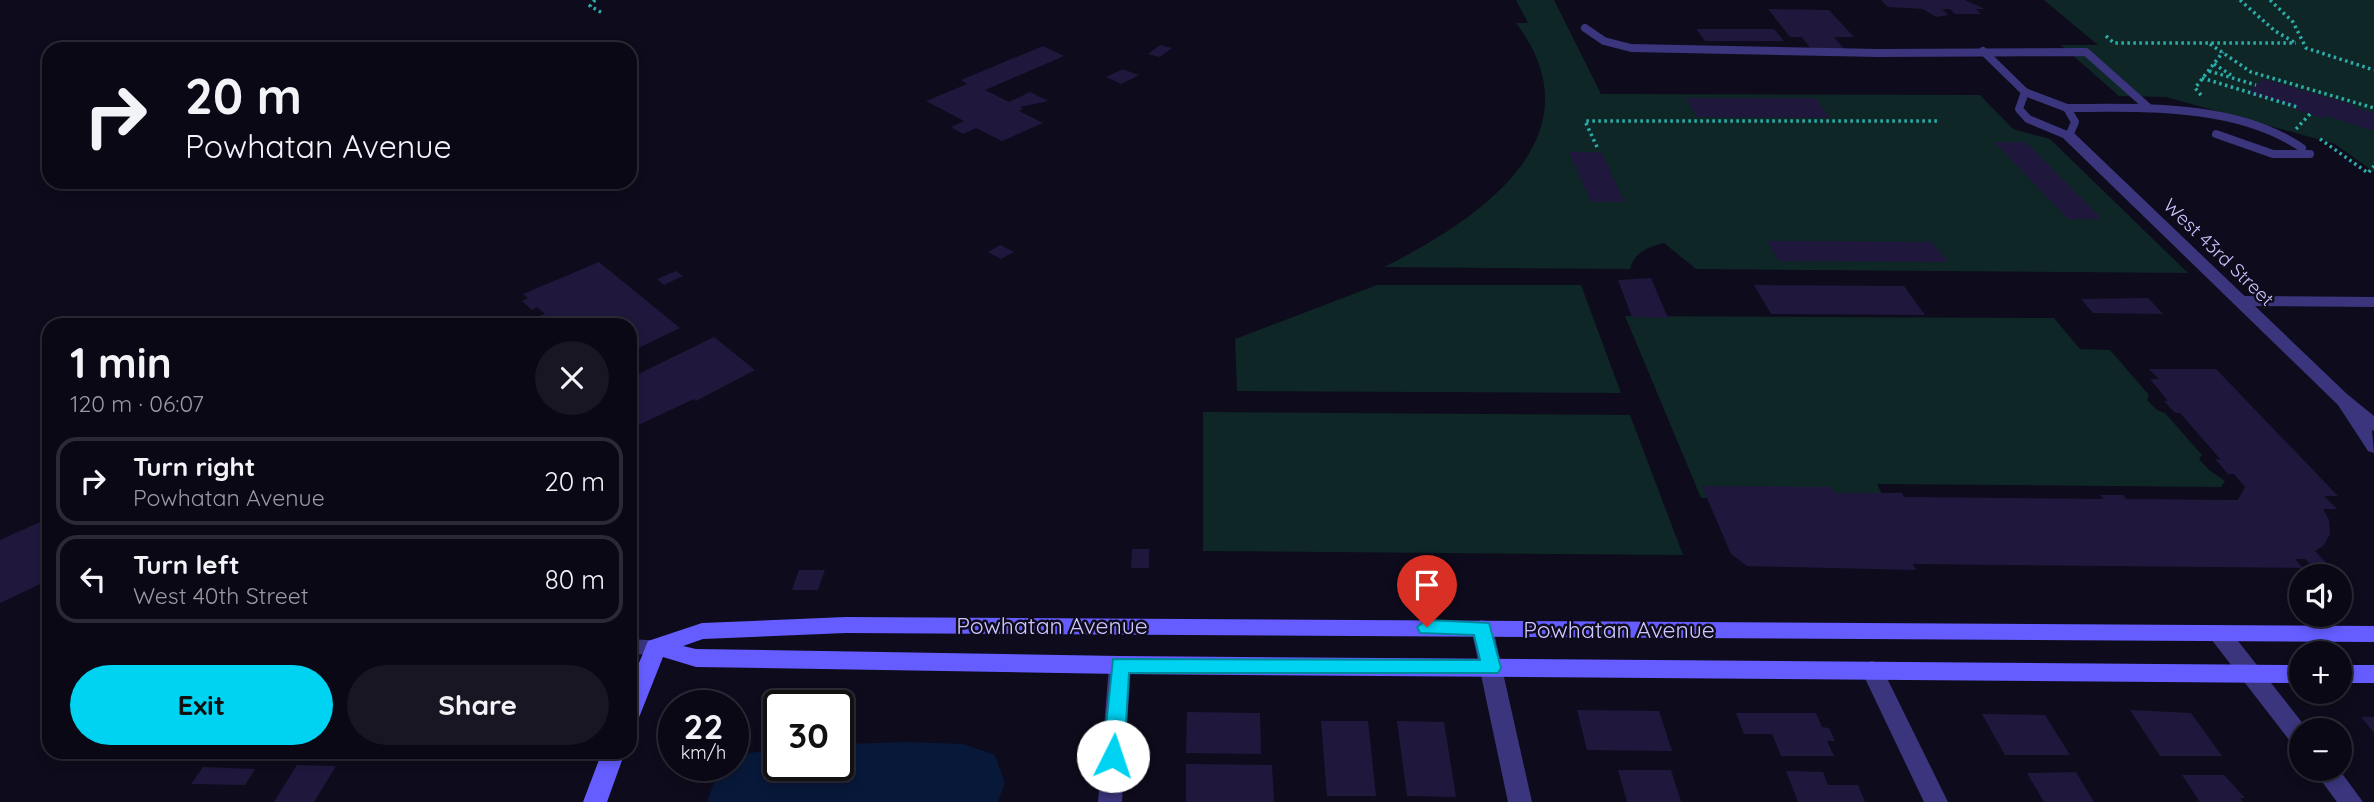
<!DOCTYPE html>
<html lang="en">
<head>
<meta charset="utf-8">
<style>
	:root { --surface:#0a0815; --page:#181622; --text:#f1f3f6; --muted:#999aa0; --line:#2a2934; --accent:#00d2f1 }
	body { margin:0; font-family:Quicksand,sans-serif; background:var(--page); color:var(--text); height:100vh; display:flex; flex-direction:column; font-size:26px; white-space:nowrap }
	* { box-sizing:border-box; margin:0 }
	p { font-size:23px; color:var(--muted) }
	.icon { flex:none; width:38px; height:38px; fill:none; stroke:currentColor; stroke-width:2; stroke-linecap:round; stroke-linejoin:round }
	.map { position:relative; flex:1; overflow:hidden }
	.sheet { position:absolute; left:42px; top:318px; width:595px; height:441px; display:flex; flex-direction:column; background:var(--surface); border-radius:21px; box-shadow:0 4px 10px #0003,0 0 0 2px var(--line) }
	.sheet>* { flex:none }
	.banner { position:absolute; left:42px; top:42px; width:595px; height:147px; border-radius:21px; box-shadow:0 4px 10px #0003,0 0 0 2px var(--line); background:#0a0815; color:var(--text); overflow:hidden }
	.controls { position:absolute; left:2289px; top:564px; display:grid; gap:14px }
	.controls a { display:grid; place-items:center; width:63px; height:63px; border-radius:50%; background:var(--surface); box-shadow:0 4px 10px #0003,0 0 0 2px var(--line); font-size:35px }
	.speed { position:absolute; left:658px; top:690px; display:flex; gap:14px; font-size:35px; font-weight:700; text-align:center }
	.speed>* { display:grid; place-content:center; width:91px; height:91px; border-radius:50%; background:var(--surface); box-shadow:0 4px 10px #0003,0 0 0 2px var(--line); line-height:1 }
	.speed small { font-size:18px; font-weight:400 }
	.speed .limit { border:4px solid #111; border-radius:10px; background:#fff; color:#111 }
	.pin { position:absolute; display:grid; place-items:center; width:60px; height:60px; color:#fff; margin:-72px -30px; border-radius:50% 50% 50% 0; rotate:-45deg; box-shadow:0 0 7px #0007 }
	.pin .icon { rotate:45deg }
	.me { position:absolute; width:77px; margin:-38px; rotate:4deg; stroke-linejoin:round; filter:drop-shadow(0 0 5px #0008) }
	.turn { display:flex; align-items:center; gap:24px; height:147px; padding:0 28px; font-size:32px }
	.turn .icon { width:91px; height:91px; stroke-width:2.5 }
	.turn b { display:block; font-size:49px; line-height:60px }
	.round { display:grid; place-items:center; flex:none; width:74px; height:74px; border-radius:37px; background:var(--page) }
	.overview { display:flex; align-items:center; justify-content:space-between; height:119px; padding:0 28px }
	h1 { font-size:42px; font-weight:700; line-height:52px }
	.button { display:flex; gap:14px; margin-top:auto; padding:14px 28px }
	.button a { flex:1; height:80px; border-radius:42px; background:var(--accent); color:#111; font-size:28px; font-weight:700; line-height:80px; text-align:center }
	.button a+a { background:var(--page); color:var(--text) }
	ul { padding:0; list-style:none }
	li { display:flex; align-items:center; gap:21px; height:88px; margin:0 14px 10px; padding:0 14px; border:4px solid var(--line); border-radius:21px }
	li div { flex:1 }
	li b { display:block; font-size:26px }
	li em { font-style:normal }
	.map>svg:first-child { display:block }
	.green { fill:#0e2626 }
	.water { fill:#081838 }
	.building { fill:#20173d }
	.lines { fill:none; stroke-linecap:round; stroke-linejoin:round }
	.path { stroke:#2cada9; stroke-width:3.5; stroke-dasharray:2.5 3.5; stroke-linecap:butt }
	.lane-far1 { stroke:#3a357c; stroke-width:8 }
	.lane { stroke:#3a357c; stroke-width:10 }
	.street { fill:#3a357c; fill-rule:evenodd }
	.secondary { fill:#655dff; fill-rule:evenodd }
	.route { fill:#00d2f1; stroke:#00889d; stroke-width:2 }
	.labels { text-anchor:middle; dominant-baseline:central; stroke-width:5; stroke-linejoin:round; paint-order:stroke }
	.street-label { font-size:19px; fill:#cec6ff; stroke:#0e0b1c }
	.near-street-label { font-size:23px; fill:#cec6ff; stroke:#0e0b1c }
</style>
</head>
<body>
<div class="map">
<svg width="2374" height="802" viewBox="0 0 2374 802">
	<rect width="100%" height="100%" fill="#0e0b1c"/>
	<g class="green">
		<path d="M1516,0H1554L1601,94L1980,95L2013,129L2050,139L2188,273L1696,269L1664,243C1649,247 1634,252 1630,269L1384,267C1476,221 1603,138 1516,23H1528Z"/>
		<path d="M2044,0H2374V172L2335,144L2166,97L2119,96L2061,45H2098Z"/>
		<path d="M1377,285H1581L1621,393L1237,391L1235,339Z"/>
		<path d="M1625,316L2054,318L2080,349L2110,350L2149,395L2147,400L2157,410L2165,413L2202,455L2199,459L2209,470L2225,481L2221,487L1877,484L1885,500L1701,498Z"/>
		<path d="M1203,412L1630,415L1683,555L1203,551Z"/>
	</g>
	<path class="water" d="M910,742L963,744L995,755L1005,783L998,802H707L719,768L733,765V761L748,753L779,750V765H838V744Z"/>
	<g class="building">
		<path d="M1881,0H1965L1985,9H1976L1981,14H1955L1950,9H1942L1948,15L1936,17L1923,9L1888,7Z"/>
		<path d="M1768,9L1829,10L1854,37H1834L1845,50H1812L1802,37H1790Z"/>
		<path d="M1696,29H1774L1784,41H1705Z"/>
		<path d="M1160,45L1172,48L1160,57L1148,54Z"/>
		<path d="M1043,46L1064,56L985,90L1009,102L1030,92L1048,101L1020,107L1023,109L1019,111L1043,123L1002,141L976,128L963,134L951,127L964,121L926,101L967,84L961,80Z"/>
		<path d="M1121,70H1125L1139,75L1121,84L1106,77Z"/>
		<path d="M2263,79L2355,105L2353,107L2374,113V131L2327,116L2324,119L2310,114L2295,110L2297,107L2248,92Z"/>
		<path d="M1685,98H1815L1830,118L1697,117Z"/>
		<path d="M1994,142H2026L2102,219H2068Z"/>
		<path d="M1569,152H1601L1625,202H1591Z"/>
		<path d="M1767,241L1932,242L1948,262L1779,261Z"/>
		<path d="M1000,245L1014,252L1001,259L988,252Z"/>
		<path d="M599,262L664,315L680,328L630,352V326H558L555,323L549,325L539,316L545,314L537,307L532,310L522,301L528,298L523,294Z"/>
		<path d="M676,271L683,276L664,285L657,279Z"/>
		<path d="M1651,278L1668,318L1632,317L1618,280Z"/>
		<path d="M1754,285L1904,286L1925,315L1771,314Z"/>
		<path d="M2148,298L2163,314L2093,313L2081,299Z"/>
		<path d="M714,337L755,370L696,401L694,399L630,429V378Z"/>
		<path d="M2149,369H2216L2338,496H2324L2337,509H2323L2329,520L2330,534L2324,545L2315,551L2330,567L2314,568L2305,559H2295L2303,568L1913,564L1916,570L1747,566L1731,554L1702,486L1832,487L1834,493H1902L1904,497L2104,499L2100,495H2123L2126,499L2238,500L2245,487L2234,474H2228L2215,459L2221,460L2180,413H2175L2164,401H2168L2150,379H2159Z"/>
		<path d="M49,518V580L0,603V540Z"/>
		<path d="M1132,549H1149V568H1131Z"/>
		<path d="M799,570H825L818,590H792Z"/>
		<path d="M1577,710L1659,711L1672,751L1587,750Z"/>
		<path d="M2130,710L2191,713L2222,756H2160Z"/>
		<path d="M1187,712L1260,713L1261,754L1186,753Z"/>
		<path d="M1736,713H1816L1822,727L1829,728L1835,741H1827L1834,756H1781L1772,734H1744Z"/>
		<path d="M1982,714L2045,715L2070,755H2005Z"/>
		<path d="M2361,717H2374V733Z"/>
		<path d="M1321,721H1368L1376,796H1327Z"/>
		<path d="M1397,721L1444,722L1456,797L1407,796Z"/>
		<path d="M1186,764L1272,765L1274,802H1186Z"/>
		<path d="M297,765L336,766L314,802H274Z"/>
		<path d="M203,767L255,769L245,785L191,784Z"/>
		<path d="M1618,770H1671L1681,802H1627Z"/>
		<path d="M1786,771L1823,772L1828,785H1858L1865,802H1798Z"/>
		<path d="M2076,772L2094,802H2044L2027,773Z"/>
		<path d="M2182,775H2224L2245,798H2240L2243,802H2200Z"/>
	</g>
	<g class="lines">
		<g class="path">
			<path d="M595,0L590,6L604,14"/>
			<path d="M2240,0L2275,31L2294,42"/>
			<path d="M2270,0L2293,22L2306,48L2374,70"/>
			<path d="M2106,36L2114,43H2296"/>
			<path d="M2210,44L2251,72L2374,108"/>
			<path d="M2214,64L2231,75"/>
			<path d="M2209,71L2256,85"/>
			<path d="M2202,78L2297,107"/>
			<path d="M2201,95L2195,88L2223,52"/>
			<path d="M2296,129L2310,114"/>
			<path d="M2320,139L2368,173L2374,166"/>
			<path d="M1597,147L1585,121H1938"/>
		</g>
		<g class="lane-far1">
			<path d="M1585,28L1604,41L1631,48L1878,53L2086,52L2149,108"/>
			<path d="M1983,51L2025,92"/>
			<path d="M2025,92L2067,108L2075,122L2069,136L2028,119L2019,109Z"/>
			<path d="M2067,108C2144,108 2236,103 2302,148"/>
			<path d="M2216,134L2273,154H2310"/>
		</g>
		<path class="lane" d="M2240,301L2374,302"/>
		<g class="street">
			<path d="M2069,132L2074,133L2347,394L2374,416V431L2372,430L2374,453L2368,451L2338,405L2064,139L2062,136Z"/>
			<path d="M1482,620L1489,622L1493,628L1532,802H1508L1471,628L1475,622Z"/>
			<path d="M2219,625L2227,627L2308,730H2301V748L2293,745L2211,639L2208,633L2211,627Z"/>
			<path d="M630,639L664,641L667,647L664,653L630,655Z"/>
			<path d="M1120,656L1128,659L1131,665L1122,802H1098L1109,665L1112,659Z"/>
			<path d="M1872,661L1880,664L1948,802H1924L1861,670L1864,664Z"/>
			<path d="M2312,768H2338L2363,802H2337Z"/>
		</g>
		<g class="secondary">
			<path d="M846,617L2374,626V642L846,633L703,639L683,646L696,649L1120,656L2301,665V683L1120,674L696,667L663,657L638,720L630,722V685L648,641L702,623Z"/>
			<rect x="2340" y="665" width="34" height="18"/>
			<path d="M602,752H625L607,802H583Z"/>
		</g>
	</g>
	<path class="route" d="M1427,620L1489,623L1501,668L1498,673H1129L1124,756L1121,763L1113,765L1106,763L1103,756L1113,659L1480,660L1474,635L1420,633L1417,627Z"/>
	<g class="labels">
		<g class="street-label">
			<text transform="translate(2219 252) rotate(44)">West 43rd Street</text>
		</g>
		<g class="near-street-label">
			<text x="1052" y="625">Powhatan Avenue</text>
			<text x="1619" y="629">Powhatan Avenue</text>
		</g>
	</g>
</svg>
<div class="controls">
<a><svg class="icon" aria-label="sound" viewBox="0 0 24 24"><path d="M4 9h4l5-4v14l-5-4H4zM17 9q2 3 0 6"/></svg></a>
<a>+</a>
<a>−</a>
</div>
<div class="speed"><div>22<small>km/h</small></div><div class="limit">30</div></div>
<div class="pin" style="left:1427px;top:627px;background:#d93025"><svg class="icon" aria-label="arrive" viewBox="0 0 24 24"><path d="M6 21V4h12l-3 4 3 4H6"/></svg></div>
<svg class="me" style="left:1113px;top:756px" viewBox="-20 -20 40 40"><circle r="19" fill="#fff"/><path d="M0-13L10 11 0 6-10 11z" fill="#00d2f1"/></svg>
<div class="banner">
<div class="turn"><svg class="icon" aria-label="right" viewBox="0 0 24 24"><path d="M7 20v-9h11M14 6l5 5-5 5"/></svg><div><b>20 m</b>Powhatan Avenue</div></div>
</div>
<section class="sheet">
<div class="overview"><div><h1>1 min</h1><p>120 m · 06:07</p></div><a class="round"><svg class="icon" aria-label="close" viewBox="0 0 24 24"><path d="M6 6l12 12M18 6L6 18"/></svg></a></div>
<ul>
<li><svg class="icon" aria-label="right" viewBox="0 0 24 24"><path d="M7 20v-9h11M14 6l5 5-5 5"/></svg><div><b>Turn right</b><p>Powhatan Avenue</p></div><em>20 m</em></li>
<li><svg class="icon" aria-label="left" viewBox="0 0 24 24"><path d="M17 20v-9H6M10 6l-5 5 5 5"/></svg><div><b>Turn left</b><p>West 40th Street</p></div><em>80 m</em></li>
</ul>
<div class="button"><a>Exit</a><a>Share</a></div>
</section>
</div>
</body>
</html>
